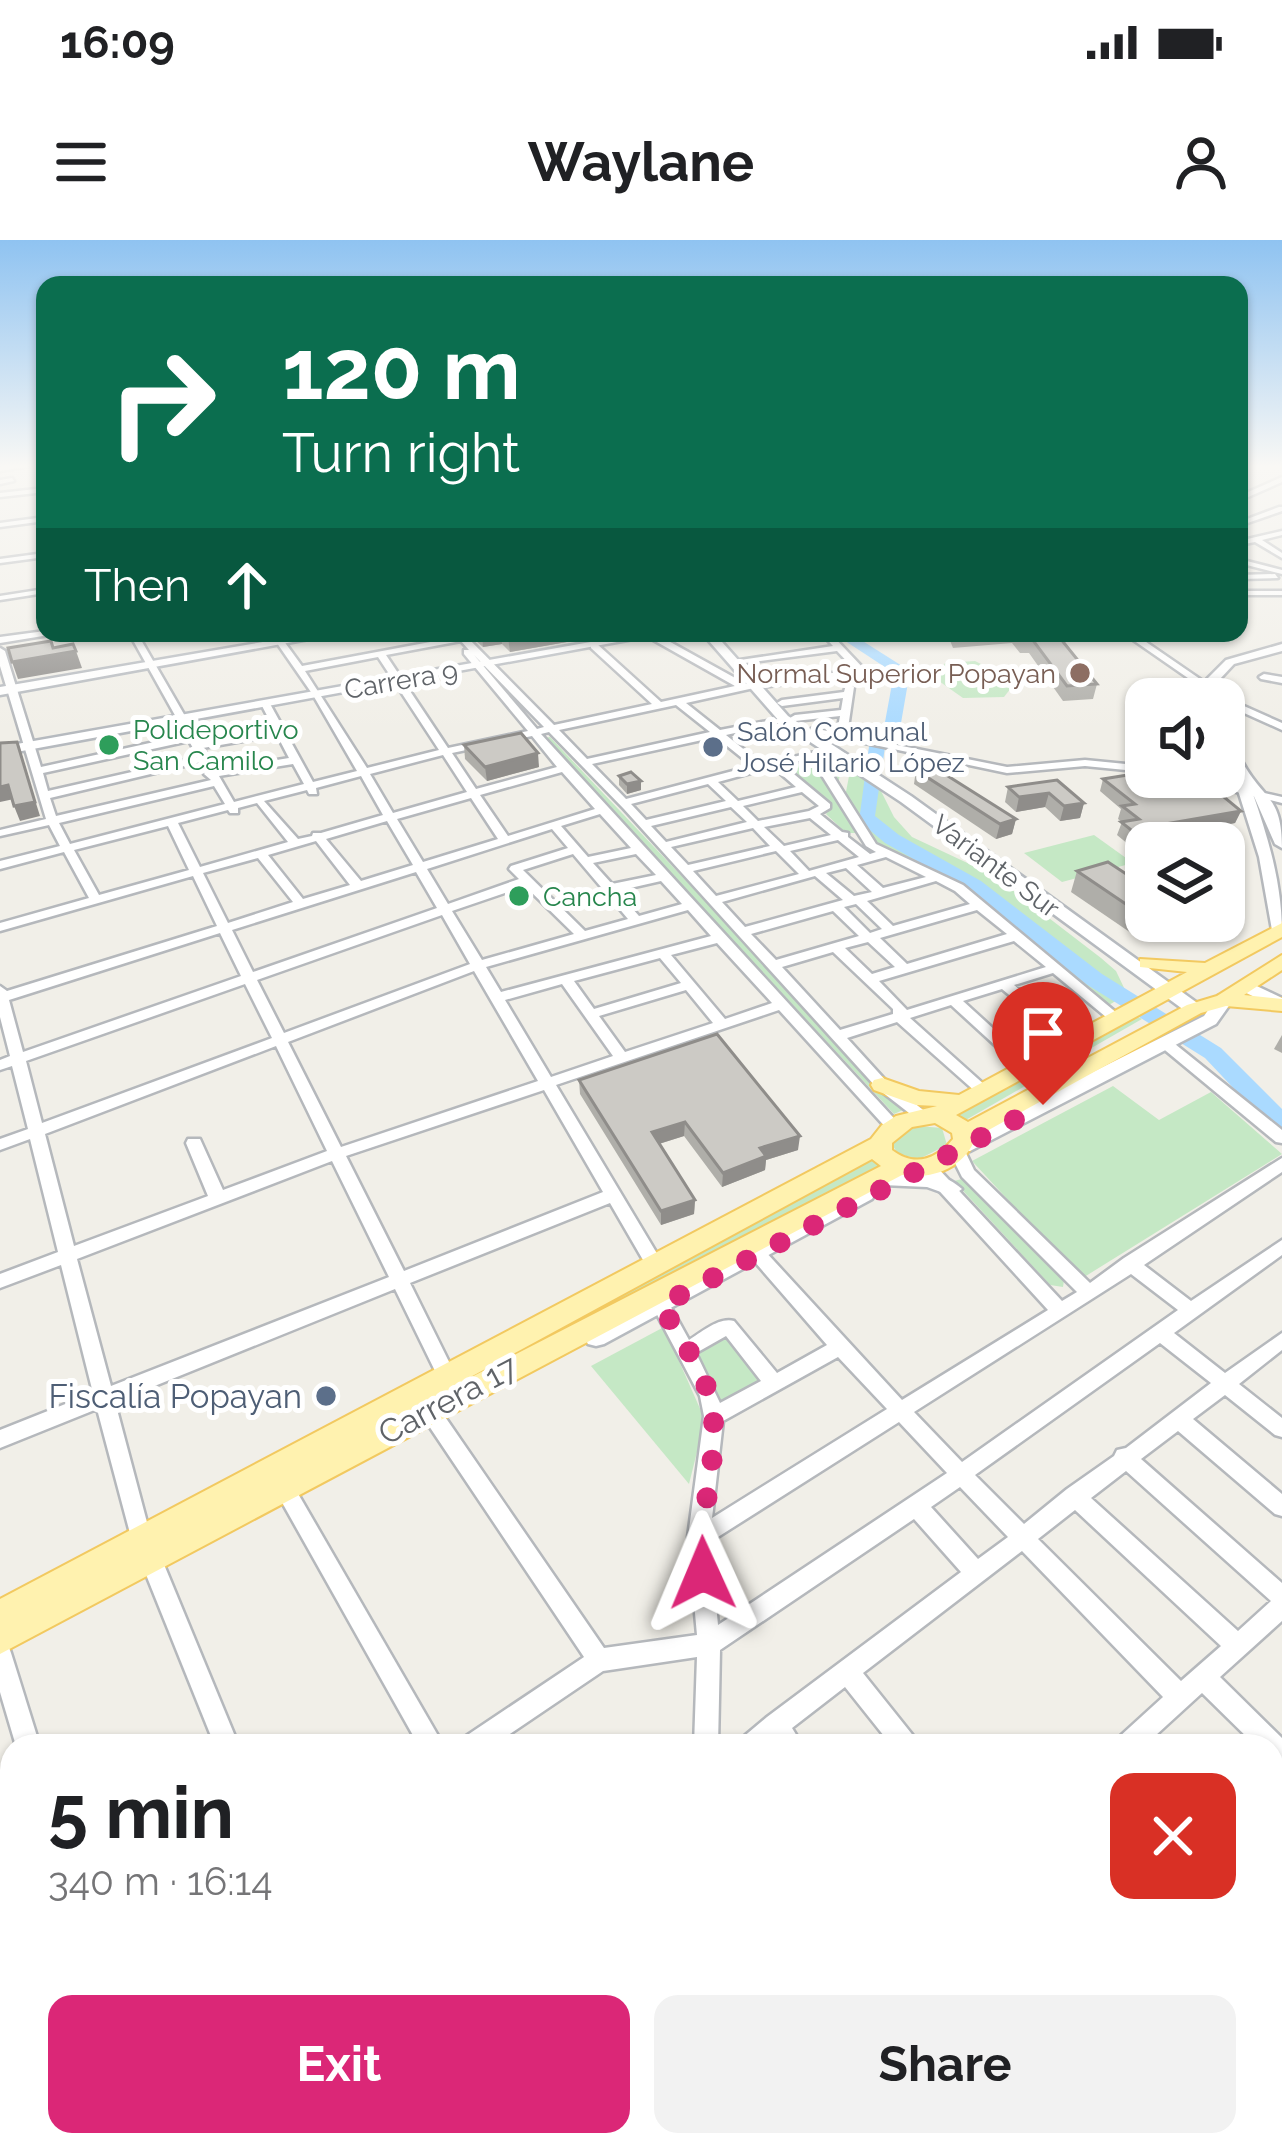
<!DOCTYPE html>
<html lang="en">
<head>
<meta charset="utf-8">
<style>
	:root { --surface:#fff; --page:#f2f2f2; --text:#202124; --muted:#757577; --accent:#db2777 }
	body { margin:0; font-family:Raleway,sans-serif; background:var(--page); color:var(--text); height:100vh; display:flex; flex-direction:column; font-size:45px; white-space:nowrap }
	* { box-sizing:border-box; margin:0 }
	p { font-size:39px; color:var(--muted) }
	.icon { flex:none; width:66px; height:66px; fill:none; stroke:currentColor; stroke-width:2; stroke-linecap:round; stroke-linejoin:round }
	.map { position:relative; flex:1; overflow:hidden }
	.drawer { position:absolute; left:0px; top:1494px; width:1284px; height:423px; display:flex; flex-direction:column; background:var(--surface); border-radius:36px 36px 0 0; box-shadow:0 3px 9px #0004 }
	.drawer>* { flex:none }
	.banner { position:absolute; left:36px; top:36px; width:1212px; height:366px; border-radius:24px; box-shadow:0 3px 9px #0004; background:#0b6e4f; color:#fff; overflow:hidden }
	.tools { position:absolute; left:1125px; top:438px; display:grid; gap:24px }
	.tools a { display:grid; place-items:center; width:120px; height:120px; border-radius:24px; background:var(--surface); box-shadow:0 3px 9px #0004; font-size:60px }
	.pin { position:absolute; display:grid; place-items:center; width:102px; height:102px; color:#fff; margin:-123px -51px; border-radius:50% 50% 50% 0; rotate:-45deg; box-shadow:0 0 12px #0007 }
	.pin .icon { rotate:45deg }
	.me { position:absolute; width:132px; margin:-66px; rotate:359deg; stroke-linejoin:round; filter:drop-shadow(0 0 9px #0008) }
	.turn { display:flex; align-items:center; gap:42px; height:252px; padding:0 48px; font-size:54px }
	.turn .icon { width:156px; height:156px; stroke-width:2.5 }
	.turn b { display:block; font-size:84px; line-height:102px }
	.then { display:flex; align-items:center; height:114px; padding:0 48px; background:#0003; gap:24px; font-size:45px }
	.round { display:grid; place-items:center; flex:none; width:126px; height:126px; border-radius:24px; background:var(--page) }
	.headline { display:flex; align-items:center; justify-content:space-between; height:204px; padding:0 48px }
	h1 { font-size:72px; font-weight:700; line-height:90px }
	.button { display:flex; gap:24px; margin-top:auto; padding:24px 48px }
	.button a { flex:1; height:138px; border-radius:24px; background:var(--accent); color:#fff; font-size:48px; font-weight:700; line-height:138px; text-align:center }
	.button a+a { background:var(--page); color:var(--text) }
	.status { display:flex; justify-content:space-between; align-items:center; height:84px; padding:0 60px; background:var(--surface); direction:ltr }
	.status svg { height:33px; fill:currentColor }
	header { display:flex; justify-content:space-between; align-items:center; height:156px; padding:0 48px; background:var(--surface); font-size:54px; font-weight:700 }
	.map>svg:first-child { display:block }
	.green { fill:#c5e8c5 }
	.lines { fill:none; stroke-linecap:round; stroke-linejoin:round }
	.river { fill:#aadaff; fill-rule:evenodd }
	.minor-casing { stroke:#b5b8bc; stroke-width:5 }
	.tertiary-casing { stroke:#b5b8bc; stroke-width:5 }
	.secondary-casing { stroke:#b6babf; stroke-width:5 }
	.primary-casing { stroke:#f2c960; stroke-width:4 }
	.minor { fill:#fff; fill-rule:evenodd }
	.tertiary { fill:#fff; fill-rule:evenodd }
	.secondary { fill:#fff; fill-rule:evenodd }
	.primary { fill:#fff2af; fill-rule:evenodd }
	.wall { fill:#afaea9 }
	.shaded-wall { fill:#8f8d8a }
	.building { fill:#cccac5; stroke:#8f8d8a; stroke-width:3 }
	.route { stroke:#db2777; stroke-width:21; stroke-dasharray:0 37.8 }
	.education-dot { fill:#8d6e63; stroke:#fff; stroke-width:4.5 }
	.leisure-dot { fill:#2e9e5b; stroke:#fff; stroke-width:4.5 }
	.service-dot { fill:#5c6f8a; stroke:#fff; stroke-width:4.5 }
	.labels { text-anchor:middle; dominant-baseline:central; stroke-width:10; stroke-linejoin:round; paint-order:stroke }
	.far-education-label { font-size:27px; fill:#785e54; stroke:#fff; text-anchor:end }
	.far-street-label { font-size:27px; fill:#5f6368; stroke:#fff }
	.far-leisure-label { font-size:27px; fill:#27864d; stroke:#fff; text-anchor:start }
	.far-service-label { font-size:27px; fill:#4e5e75; stroke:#fff; text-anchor:start }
	.service-label { font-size:33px; fill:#4e5e75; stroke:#fff; text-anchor:end }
	.street-label { font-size:33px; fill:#5f6368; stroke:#fff }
</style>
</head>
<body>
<div class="status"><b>16:09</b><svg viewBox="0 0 49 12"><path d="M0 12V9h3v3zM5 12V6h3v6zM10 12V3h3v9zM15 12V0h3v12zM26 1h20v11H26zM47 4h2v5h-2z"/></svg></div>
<header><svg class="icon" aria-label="menu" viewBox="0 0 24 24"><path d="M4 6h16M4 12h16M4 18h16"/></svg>Waylane<svg class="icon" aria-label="person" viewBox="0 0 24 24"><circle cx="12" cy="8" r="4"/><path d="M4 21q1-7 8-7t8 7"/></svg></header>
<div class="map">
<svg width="1282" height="1916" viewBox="0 0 1282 1916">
	<rect width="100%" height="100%" fill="#f1efe8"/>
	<g class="green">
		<path d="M975,421L1007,437L1011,448L1004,457L963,458L936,439L945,423Z"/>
		<path d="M550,497L903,870L894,874L545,498Z"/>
		<path d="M827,516L841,529L836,555L856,593H846L826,574L831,568L781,526Z"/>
		<path d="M850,531L881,551L894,577L912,597L993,635L1101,718L1116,731L1127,754L1109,765L1100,759L965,648L879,606L857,582L845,557Z"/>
		<path d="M1094,595L1133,623L1062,642L1024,613Z"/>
		<path d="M1136,776L1142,779L964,881L956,875Z"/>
		<path d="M1113,846L1159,880L1211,852L1282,914L1081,1039L972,921Z"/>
		<path d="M918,886L942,888L947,905L919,919L898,914L893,906L896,897Z"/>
		<path d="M871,914L885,927L0,1380Z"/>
		<path d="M966,938L1064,1040L1063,1047L1050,1045L954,941Z"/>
		<path d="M664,1087L705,1180L689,1244L591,1126Z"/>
		<path d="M726,1094L763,1140L720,1165L695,1112Z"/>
	</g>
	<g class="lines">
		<path class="river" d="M833,393H850L910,431L901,483L886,500L875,576L899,595L981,641L1102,734L1221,808L1282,869V893L1273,890L1205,818L1086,744L967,649L885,603L859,581L870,499L885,482L894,433Z"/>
		<g class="minor-casing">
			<g id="minor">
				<path d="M22,224H41L0,231V227Z"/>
				<path d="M1282,237V242L1239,261V256Z"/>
				<path d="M12,238L14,241L0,244V240Z"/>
				<path d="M45,248V252L0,257V253Z"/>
				<path d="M1279,267H1282V271L1239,286V282Z"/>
				<path d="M45,277V281L0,287V283Z"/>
				<path d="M1282,291V295L1262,300L1282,313V318L1255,302L1239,305V301Z"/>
				<path d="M45,313V317L0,323V319Z"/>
				<path d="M1239,319L1282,330V334L1239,323Z"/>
				<path d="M1275,334L1278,338L1239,339V335Z"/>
				<path d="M45,349V353L0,360V356Z"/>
				<rect x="1239" y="351" width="43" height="4"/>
				<path d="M45,391V393H50L49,395L0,403V397Z"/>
				<path d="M129,393H137L200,502L274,489L261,464L269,462L313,542L357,531L313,455L270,393H278L302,426L457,397L454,393H463L554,485L652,464L591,408V404H597L661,462L735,446L648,397V393H654L746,444L855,430L837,411L745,423L740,420L833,406L821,393H830L865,430V434L754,448L686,463L720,490L788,477V481L726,495L762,524L824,510L825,512L820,515L876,604L963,645L1124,779L1122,782H1112L1053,733L1014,745L1079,799L1081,802L1079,805H1069L1002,749L963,761L1031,823L1033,826L1031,829H1021L951,765L910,778L987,847L990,850L987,853H977L897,782L847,798L887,842L931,876L923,881L918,880L877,848L624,569L549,492L541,494L902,887L899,891H889L779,770L556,845L662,1022L665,1027L662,1032H650L610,963L410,1043L453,1130L451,1135L444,1138L437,1135L395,1049L115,1162L149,1290L145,1297L138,1300L131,1297L97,1169L0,1208V1190L93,1153L61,1025L0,1048V1034L58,1012L30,899L0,910V899L28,889L12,826L0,830V820L10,816L0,777V746L7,751L217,686L193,636L0,691V683L89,658L64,612L0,629V621L60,606L49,585L0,596V590L46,579L0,426V408L5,411L41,527L186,495ZM461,401L469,410H464V414L528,491L448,508L386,415ZM474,415L544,487L537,489ZM378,417L439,510L367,528L305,431ZM676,465L710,492L587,519L559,490ZM277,495L289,518L216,530L203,508ZM532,496L557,527L476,549L452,513ZM716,497L752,526L626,559L592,524ZM189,501L198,517L48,551L43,533ZM443,515L467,552L393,573L370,534ZM811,518L866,606L876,612L870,614L848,597V593L842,592L820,574L830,568V564L783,525ZM201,522L206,531L204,534L211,540L56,576L50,558ZM293,524L304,544L234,562L219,536ZM773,527L796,547L738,561L718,542ZM562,532L595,569L508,596L480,555ZM361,536L383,575L321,593H313L312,596L298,599L264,561L307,550L309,554H317L316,548ZM708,544L726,561L646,580L631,564ZM214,546L225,564L70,604L59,583ZM802,552L819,566L809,571L758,581L743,566ZM471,558L498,599L423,622L397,579ZM257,563L288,602L200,627L178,583L228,570L230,573H238V568ZM731,567L747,582L666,602L651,586ZM600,574L631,608L588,617L561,586ZM810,578L831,595L784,606L764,587ZM387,581L413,625L361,641L326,599ZM168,586L189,630L99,655L74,610ZM753,588L770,606L688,625L671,607ZM552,589L568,608L511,626L509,629L519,639L448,664L427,629ZM838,600L859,617L809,631L790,611ZM316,601L350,645L303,659L268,615ZM776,611L799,634L716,656L693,631ZM573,614L628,679L585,691L523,630ZM636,614L656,635L612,644L593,623ZM886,617L926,637L883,648L857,625ZM258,618L293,662L228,683L203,633ZM846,628L872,652L854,656L826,633ZM416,632L437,668L253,732L232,690ZM815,636L843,660L745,687L722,662ZM661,641L682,664L639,676L617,651ZM936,641L955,651L970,664L893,686L867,661ZM525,646L574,694L482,720L452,671ZM856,664L882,689L870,693L844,667ZM688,670L711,696L501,752L486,727ZM977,670L1007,694L907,724L880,698ZM833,671L859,696L776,720L751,694ZM442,675L470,724L284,793L257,740ZM220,693L241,736L23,812L9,760ZM1014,701L1046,727L907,770L879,741ZM868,702L895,727L872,734L845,708ZM717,703L772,763L725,779L671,715ZM833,712L893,769V774L840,790L782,727ZM660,718L681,743L594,769L574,741ZM474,731L538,841L341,907L288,802ZM245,744L272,798L42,883L26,821ZM562,744L613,816L551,837L505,760ZM686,750L713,783L625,812L599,776ZM276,806L327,911L223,950L200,899H188L186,903L208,956L74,1006L45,894ZM544,850L603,952L404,1031L346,916ZM332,921L389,1037L111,1146L77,1019Z"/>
				<path d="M1123,393H1133L1216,450L1217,454L1282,483V490L1224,464V459L1212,458L1211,454Z"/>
				<path d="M1264,434L1282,437V443L1261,439L1259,437Z"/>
				<path d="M849,444L854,447L847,495L1007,527L1085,520L1146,526V532L1085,526L1007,533L808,491L813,488L837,493L840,476L795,481L790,478L795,475L841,470L843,458L782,466L777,463L782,460L844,452L846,445Z"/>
				<path d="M1175,537H1194L1282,557V563Z"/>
				<path d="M1165,798L1170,800L1282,890V903L1276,902L1160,806L1158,803Z"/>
				<path d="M958,907L964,909L974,930L1090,1043L1124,1018L1282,918V932L1144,1025L1191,1061L1282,1000V1015L1174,1093L1225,1133L1282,1093V1110L1239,1144L1282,1178V1197L1275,1195L1225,1155L1193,1179L1282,1254V1276L1275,1274L1178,1191L1141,1219L1282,1343V1381L1220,1437L1282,1498V1527L1272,1522V1506H1256L1202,1453L1144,1506H1114L1118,1498L1163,1457L1022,1311L863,1433L915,1498L919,1506H892L845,1447L792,1488L803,1506H776L774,1503L769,1506H738L742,1498L767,1477L961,1332L914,1279L720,1410L718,1506H694L697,1417L603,1431L492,1506H459L463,1498L584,1417L427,1183L424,1177L427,1171L434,1169L441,1171L604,1408L697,1395L688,1297L704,1176L700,1156L652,1065L655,1060H667L689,1100C702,1092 719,1077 734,1081L777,1133L827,1105L748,1014L751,1009H763L902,1160L1048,1070L922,932L920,928L922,924H934L1062,1061L1077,1052L962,937L950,913ZM1131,1034L1178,1070L962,1222L914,1172ZM726,1096L761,1141L720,1163L696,1113ZM1160,1103L1211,1143L1126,1208L1117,1210L1114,1216L1067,1249L1024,1284L975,1235ZM838,1117L887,1169L712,1278L723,1181ZM899,1182L947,1233L718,1385L710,1302ZM1126,1231L1271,1361L1238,1391L1091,1258ZM960,1247L1008,1297L978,1319L931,1267ZM1075,1270L1221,1406L1181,1441L1038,1299Z"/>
				<path d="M286,1242L293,1245L444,1506H419L279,1257L276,1251L279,1245Z"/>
				<path d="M150,1307L158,1310L239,1506H215L139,1317L142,1310Z"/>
				<path d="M0,1402L8,1405L11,1413L40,1506H16L0,1452Z"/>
				<path d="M1272,1604L1282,1609V1641L1272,1636Z"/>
				<path d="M1282,1702V1735L1272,1739L1282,1744V1778L1272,1773V1706Z"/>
				<path d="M12,1807V1839L0,1844V1813Z"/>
				<path d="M1272,1892L1282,1900V1916H1257L1252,1905H1272Z"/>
				<path d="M127,1905H157L160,1916H130Z"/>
				<path d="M361,1905H391L395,1916H365Z"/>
				<path d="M620,1905H650L655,1916H625Z"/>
				<path d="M938,1905H970L975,1916H943Z"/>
				<path d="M1091,1905H1126L1121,1916H1086Z"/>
			</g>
		</g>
		<g class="tertiary-casing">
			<g id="tertiary">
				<path d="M1282,404V411L1234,424L1219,440L1222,459H1210L1207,439L1226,420Z"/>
				<path d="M1224,482L1230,486C1234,498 1237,512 1243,523C1263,560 1282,555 1282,608L1275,604L1253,554C1269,601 1282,644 1282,694L1272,690L1259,617L1224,506Z"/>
				<path d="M1246,741L1282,758V770L1240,750L1237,746Z"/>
			</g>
		</g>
		<g class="secondary-casing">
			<g id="secondary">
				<path d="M316,393H342L0,455V447Z"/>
				<path d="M641,393H666L0,515V507Z"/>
				<path d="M702,393H714L788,476L911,556L1200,765V773H1188L901,562L780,482Z"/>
				<path d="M1224,755L1233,760L1216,784L970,911H956L953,906L956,901L1204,776L1218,756Z"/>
				<path d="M890,933C916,933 943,931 962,949L952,956L927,947L883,945L880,940L883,935Z"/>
				<path d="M865,946L872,949L875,954L872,959L604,1104L596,1106L588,1104L584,1097L588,1090Z"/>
			</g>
		</g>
		<g class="primary-casing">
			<path id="primary" d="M1282,683V697L956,875L968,882L1187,765L1217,756L1282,715V730L1244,755L1282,759V771L1226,766L1201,773L976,897C965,927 934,940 902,935L0,1414V1359L871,899L882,885L896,876L937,866L916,865L874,850L871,845L874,840L882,838L919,851L959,855L1187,732L1140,727V719L1205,723ZM935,883L952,893L953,899C936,920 914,927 892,910V903L912,887ZM872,919L881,926L454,1146Z"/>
		</g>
		<use href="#minor" class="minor"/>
		<use href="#tertiary" class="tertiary"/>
		<use href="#secondary" class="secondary"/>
		<use href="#primary" class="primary"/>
	</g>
	<g class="wall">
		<path d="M467,393H618L510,412L502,404L483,407Z"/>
		<path d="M947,393H1056L1097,444L1093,459L1063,461L1029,413H1020L1012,403L953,408Z"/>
		<path d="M464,505L539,527L487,541L465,519Z"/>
		<path d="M916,530L1016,579L1012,594L996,599L914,544Z"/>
		<path d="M619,536L641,550L627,554L619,545Z"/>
		<path d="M1103,539L1179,542L1241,571L1235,583L1166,596L1168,597L1166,603H1146L1140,614L1117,595L1122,582L1118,579L1121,569L1100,551Z"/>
		<path d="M1057,540L1084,563L1080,578L1060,581L1045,567L1016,572L1005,562L1008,547Z"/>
		<path d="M1077,631L1165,685L1134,695L1071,652Z"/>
		<path d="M1282,795V813L1274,809Z"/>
		<path d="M579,840L798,910L766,920L765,930L722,947L684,896L659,904L695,960L694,974L661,985L580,854Z"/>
	</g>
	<g class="shaded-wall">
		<path d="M482,393H501L502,404L483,407Z"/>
		<path d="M530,393H618L510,412L508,397Z"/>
		<path d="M76,411L82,428L18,439L12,422Z"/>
		<path d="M17,502L40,576L20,581L14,566Z"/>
		<path d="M538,513L539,527L487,541L485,527Z"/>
		<path d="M641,541V550L627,554V544Z"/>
		<path d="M8,545L14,559L0,562V547Z"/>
		<path d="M1049,553L1045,567L1016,572L1019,557Z"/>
		<path d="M1084,563L1080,578L1060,581L1064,566Z"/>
		<path d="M1241,571L1235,583L1149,598L1154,586Z"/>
		<path d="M1016,579L1012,594L996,599L1000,584Z"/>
		<path d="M1168,597L1166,603H1146V613L1140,614L1145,601Z"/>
		<path d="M1146,673V681H1166L1165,685L1134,695L1142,675Z"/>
		<path d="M685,882L684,896L652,906V892Z"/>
		<path d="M800,896L798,910L766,920L765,930L722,947L723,933L760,908Z"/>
		<path d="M695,960L694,974L661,985V971Z"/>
	</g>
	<g class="building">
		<path d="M505,393H530L508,397Z"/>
		<path d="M1019,393H1056L1097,444L1067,446L1032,399H1023Z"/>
		<path d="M51,401L53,408L73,404L76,411L12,422L8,408Z"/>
		<path d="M521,493L538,513L485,527L464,505Z"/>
		<path d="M17,502L35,562L14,566L8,545L0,547V503Z"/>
		<path d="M932,526L1016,579L1000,584L916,530Z"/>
		<path d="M631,532L641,541L627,544L619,536Z"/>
		<path d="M1146,532V537H1172L1179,542L1201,538L1241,571L1154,586L1168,597L1145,601L1121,582L1139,579L1122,566L1135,564L1103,539Z"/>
		<path d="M1057,540L1084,563L1064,566L1049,553L1019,557L1008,547Z"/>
		<path d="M1108,622L1146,647V673L1142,675L1077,631Z"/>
		<path d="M717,794L800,896L760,908L766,916L723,933L685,882L652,892L695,960L661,971L579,840Z"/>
	</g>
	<linearGradient id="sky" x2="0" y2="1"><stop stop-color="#8fc3f1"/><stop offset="0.46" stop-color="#f9f8f5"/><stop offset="1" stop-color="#f9f8f5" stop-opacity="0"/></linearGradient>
	<rect width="1282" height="492" fill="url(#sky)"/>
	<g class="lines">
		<path class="route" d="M703,1333C697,1279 718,1227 713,1174C710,1137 678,1096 661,1065L1043,865"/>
	</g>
	<circle class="education-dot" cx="1080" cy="433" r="12"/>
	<g class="leisure-dot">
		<circle cx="109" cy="505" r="12"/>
		<circle cx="519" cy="656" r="12"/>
	</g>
	<g class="service-dot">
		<circle cx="713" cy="507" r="12"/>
		<circle cx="326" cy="1156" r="12"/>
	</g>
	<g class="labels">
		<g class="far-education-label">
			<text x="1056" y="433">Normal Superior Popayan</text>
		</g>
		<g class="far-street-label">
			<text transform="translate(401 440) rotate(-10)">Carrera 9</text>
			<text transform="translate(996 626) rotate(37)">Variante Sur</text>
		</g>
		<g class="far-leisure-label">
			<text x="133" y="489">Polideportivo<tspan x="133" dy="31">San Camilo</tspan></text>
			<text x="543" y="656">Cancha</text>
		</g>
		<g class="far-service-label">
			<text x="737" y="491">Salón Comunal<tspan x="737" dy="31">José Hilario López</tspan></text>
		</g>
		<g class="service-label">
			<text x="302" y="1156">Fiscalía Popayan</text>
		</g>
		<g class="street-label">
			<text transform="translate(448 1160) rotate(-28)">Carrera 17</text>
		</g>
	</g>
</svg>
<div class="tools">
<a><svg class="icon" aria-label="sound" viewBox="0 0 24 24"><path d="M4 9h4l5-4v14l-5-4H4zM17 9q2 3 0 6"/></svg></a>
<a><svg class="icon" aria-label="layers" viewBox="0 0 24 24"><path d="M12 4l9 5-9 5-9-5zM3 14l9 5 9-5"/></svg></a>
</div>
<div class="pin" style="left:1043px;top:865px;background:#d93025"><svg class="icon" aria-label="arrive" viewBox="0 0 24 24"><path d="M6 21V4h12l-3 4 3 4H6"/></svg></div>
<svg class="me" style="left:703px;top:1333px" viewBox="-20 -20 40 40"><path d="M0-17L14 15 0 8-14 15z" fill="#db2777" stroke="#fff" stroke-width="4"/></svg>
<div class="banner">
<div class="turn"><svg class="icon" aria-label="right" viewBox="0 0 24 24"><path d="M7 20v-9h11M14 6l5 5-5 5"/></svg><div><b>120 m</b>Turn right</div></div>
<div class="then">Then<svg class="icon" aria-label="ahead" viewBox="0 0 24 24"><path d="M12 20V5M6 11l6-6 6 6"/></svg></div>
</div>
<section class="drawer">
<div class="headline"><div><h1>5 min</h1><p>340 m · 16:14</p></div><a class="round" style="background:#d93025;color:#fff"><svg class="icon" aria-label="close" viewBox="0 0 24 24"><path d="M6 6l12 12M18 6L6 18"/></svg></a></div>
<div class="button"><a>Exit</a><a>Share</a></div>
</section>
</div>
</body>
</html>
